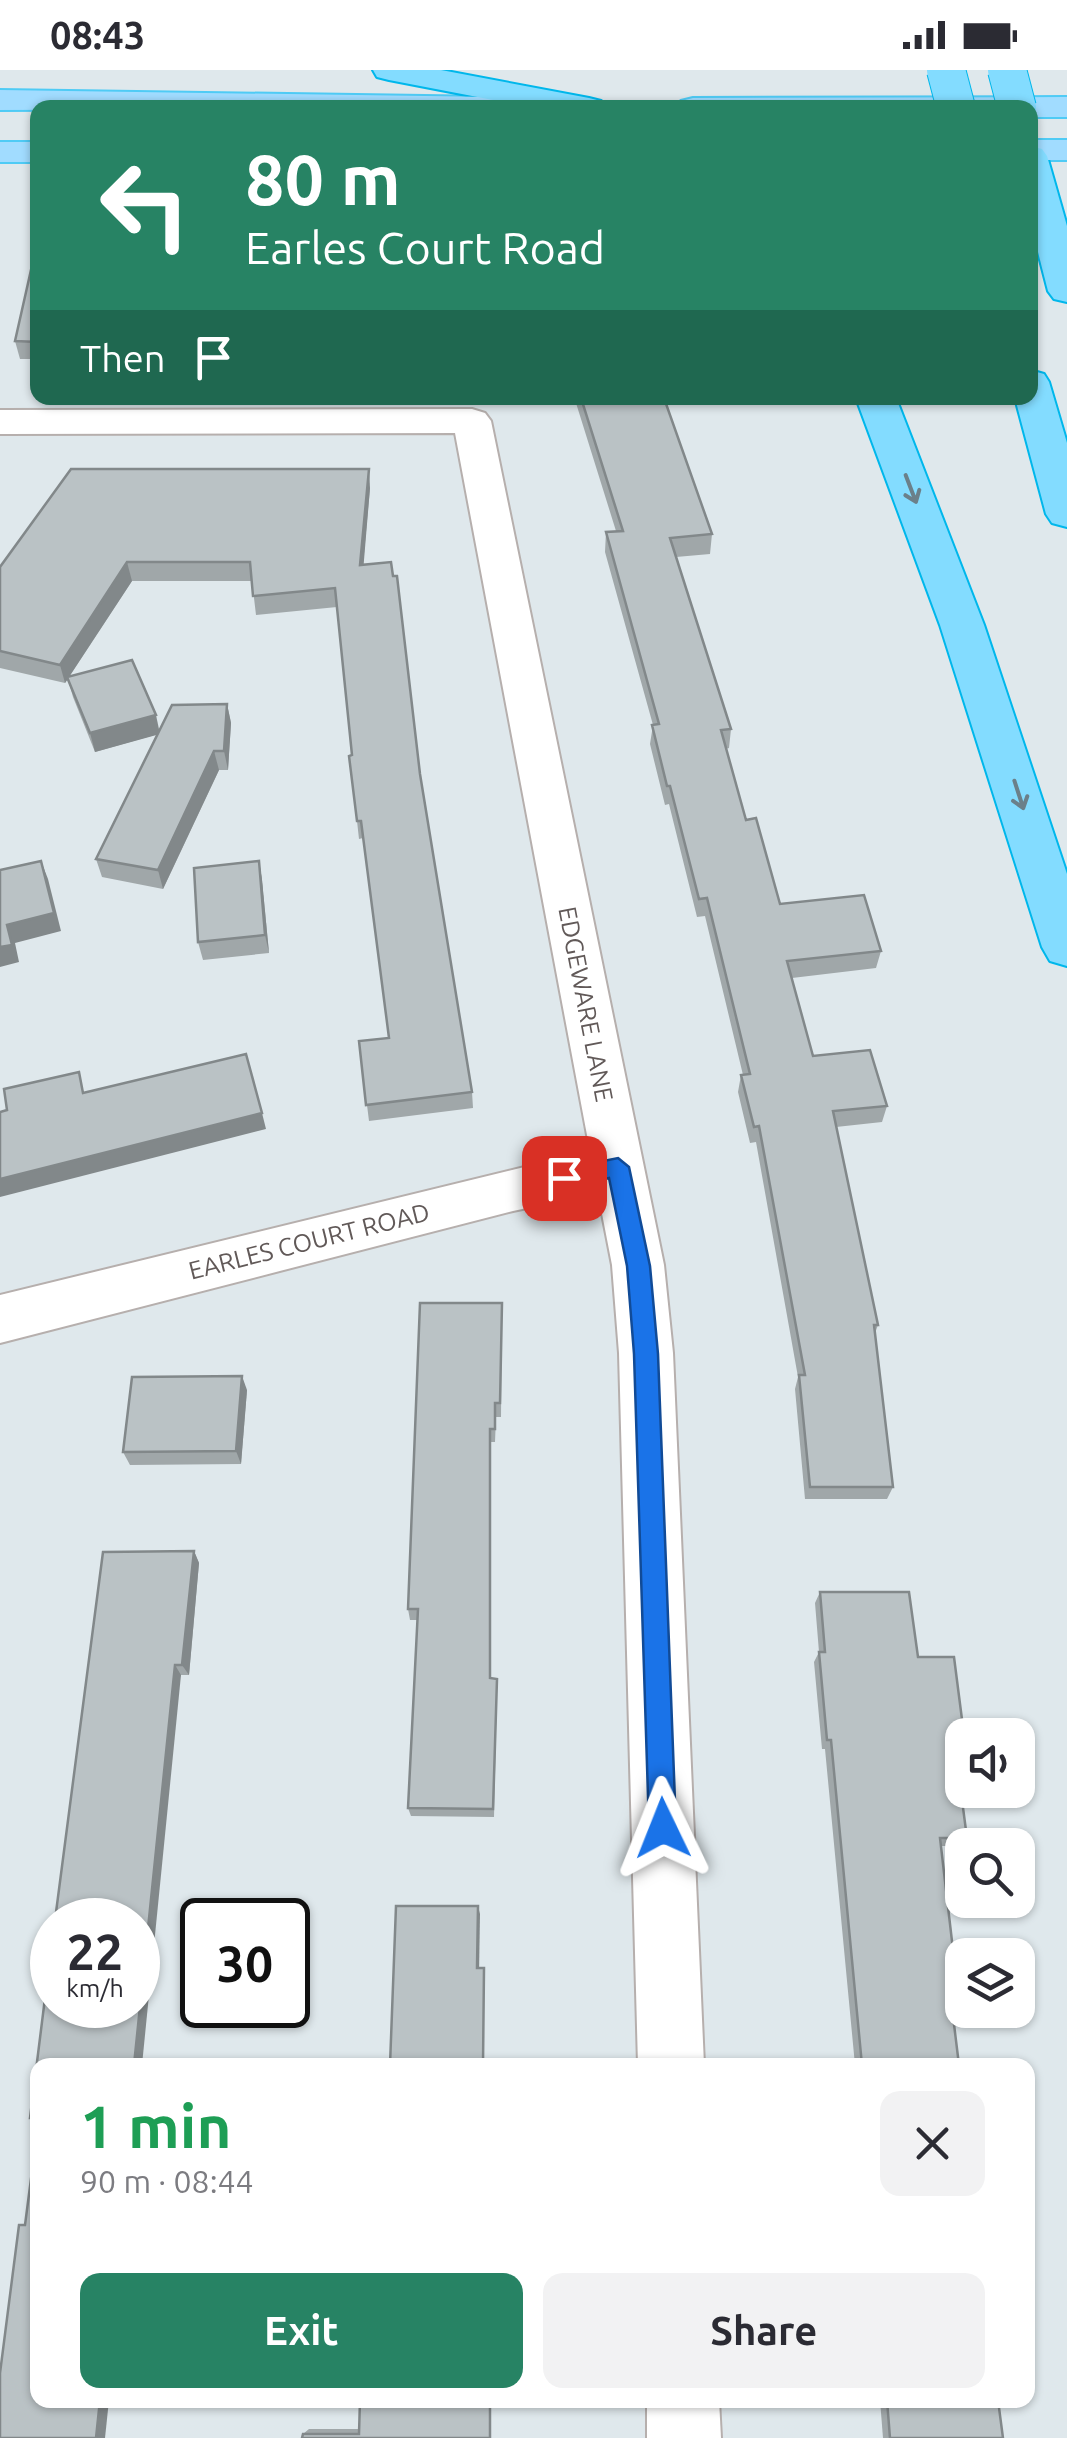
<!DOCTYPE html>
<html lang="en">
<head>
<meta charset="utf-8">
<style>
	:root { --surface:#fff; --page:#f2f2f3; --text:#2b2b33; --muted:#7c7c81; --accent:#278364 }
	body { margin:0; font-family:Ubuntu,sans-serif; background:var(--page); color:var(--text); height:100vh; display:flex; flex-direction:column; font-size:38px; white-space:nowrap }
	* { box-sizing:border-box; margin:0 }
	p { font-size:32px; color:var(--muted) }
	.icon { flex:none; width:55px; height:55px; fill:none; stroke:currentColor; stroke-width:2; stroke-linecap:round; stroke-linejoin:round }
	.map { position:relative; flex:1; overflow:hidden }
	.side { position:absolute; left:30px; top:1988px; width:1005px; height:350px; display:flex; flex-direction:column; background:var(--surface); border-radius:20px; box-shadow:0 2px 8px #0004 }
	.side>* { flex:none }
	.banner { position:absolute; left:30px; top:30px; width:1008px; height:305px; border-radius:20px; box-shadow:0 2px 8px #0004; background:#278364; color:#fff; overflow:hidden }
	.controls { position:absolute; left:945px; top:1648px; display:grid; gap:20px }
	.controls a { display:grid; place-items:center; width:90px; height:90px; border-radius:20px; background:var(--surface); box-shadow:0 2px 8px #0004; font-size:50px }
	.speed { position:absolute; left:30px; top:1828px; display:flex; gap:20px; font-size:50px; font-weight:700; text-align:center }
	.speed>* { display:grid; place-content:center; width:130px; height:130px; border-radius:50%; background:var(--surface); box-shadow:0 2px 8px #0004; line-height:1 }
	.speed small { font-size:25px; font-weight:400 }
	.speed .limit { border:5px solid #111; border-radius:15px; background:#fff; color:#111 }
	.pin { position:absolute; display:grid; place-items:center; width:85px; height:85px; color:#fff; margin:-42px; border-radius:20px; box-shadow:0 5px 15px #0006 }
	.me { position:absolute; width:110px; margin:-55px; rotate:358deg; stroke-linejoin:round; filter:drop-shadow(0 0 8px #0008) }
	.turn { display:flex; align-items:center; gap:35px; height:210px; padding:0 50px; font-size:45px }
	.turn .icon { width:130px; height:130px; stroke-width:2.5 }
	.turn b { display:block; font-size:70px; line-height:85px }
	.then { display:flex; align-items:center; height:95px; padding:0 50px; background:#0003; gap:20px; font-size:38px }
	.round { display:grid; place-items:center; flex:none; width:105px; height:105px; border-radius:20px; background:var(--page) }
	.summary { display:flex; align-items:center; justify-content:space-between; height:170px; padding:0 50px }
	h1 { font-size:60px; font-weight:700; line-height:75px; color:#1e9e55 }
	.button { display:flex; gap:20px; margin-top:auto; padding:20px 50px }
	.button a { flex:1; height:115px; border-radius:20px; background:var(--accent); color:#fff; font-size:40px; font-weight:700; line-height:115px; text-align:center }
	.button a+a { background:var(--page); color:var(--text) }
	.status { display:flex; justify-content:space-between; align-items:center; height:70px; padding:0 50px; background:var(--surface); direction:ltr }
	.status svg { height:28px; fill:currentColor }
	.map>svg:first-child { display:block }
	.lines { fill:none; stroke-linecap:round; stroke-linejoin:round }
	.street-casing { stroke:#b6afad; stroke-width:4 }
	.primary-casing { stroke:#4fcbf5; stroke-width:4 }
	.highway-casing { stroke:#00b7eb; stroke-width:4 }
	.street { fill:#fff; fill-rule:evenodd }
	.primary { fill:#a1dcff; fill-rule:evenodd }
	.highway { fill:#83dcff; fill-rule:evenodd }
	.highway-bridge-casing { stroke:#00b7eb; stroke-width:40; stroke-linecap:butt }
	.highway-bridge { stroke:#83dcff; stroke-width:38 }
	.wall { fill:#a0a7a9 }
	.shaded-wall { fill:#82888a }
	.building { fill:#bac2c5; stroke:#82888a; stroke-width:2.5 }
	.oneway { stroke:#6b808a }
	.route { fill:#1a73e8; stroke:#114b97; stroke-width:2.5 }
	.labels { text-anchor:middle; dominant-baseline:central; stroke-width:9; stroke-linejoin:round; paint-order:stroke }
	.street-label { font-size:25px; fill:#615958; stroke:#fff }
</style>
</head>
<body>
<div class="status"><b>08:43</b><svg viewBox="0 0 49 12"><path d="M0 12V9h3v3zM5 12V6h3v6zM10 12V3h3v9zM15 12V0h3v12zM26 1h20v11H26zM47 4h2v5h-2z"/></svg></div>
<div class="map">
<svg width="1067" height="2368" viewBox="0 0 1067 2368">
	<rect width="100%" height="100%" fill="#dfe8ec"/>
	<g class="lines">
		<g class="street-casing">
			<g id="street">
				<path d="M472,339L485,343L491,351L664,1195L673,1283L704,1995H638L619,1283L612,1195L598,1123L513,1141L0,1273V1225L590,1081L455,363L0,364V340Z"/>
				<path d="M647,2330H719L721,2368H647Z"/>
			</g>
		</g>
		<g class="primary-casing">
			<g id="primary">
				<path d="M0,20L564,28L576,31L580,38L0,40Z"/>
				<path d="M1067,27V47H1030V38H677L681,31L693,28Z"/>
				<rect x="1030" y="70" width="37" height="20"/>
				<rect x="0" y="72" width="38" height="20"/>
			</g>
		</g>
		<g class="highway-casing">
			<g id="highway">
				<path d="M373,0H441L589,28L601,31L605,38H534L389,10L377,7Z"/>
				<path d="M1030,76L1042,79L1047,86L1067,156V232L1054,229L1048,221L1030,151Z"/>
				<path d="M1030,300L1044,304L1049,312L1067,373V457L1052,453L1046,444L1015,328H1030Z"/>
				<path d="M856,328H896L984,555L1067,804V896L1050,891L1042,877L940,555Z"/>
			</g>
		</g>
		<use href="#street" class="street"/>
		<use href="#primary" class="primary"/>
		<use href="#highway" class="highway"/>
		<g class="highway-bridge-casing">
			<g id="highway-bridge">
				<path d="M946,0L956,38"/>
				<path d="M1007,0L1017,38"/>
			</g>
		</g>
		<use href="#highway-bridge" class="highway-bridge"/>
	</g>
	<g class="wall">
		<path d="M38,191V289H20L15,271Z"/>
		<path d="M571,328H664L712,464L710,484L676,487L731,659L729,678L726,679L746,750L780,834L881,881L876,898L792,908L813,986L887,1036L882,1052L836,1057L878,1255L875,1263L893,1417L887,1429H805L795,1319L798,1307L756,1072L750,1073L738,1022L741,1005H743L705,846L697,847L669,734L665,735L650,674L653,655L605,482L606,462L616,461L576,333Z"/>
		<path d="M370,418L363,495L420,704L472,1022L473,1038L369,1051L359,971L389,968L363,768L359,769L357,751L352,685L337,537L256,545L252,511H132L69,607L160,661L227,634L231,653L228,700H219L163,819L102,807L96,789L158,664L95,682L73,627L68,609L65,613L0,598V497Z"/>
		<path d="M259,791L262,810L269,883L203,890L198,872Z"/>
		<path d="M502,1233L501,1347H496L495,1372H490L491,1608L497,1609V1618L494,1747L411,1746L408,1738L418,1550H410L408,1539Z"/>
		<path d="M247,1320L241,1394L130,1395L123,1382Z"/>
		<path d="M194,1481L199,1493L189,1605H181L38,1995V2049L30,2048L55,1850Z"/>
		<path d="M820,1522L918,1587L962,1665V1671L955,1678L967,1768L959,1776H941L955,1897L947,1902L959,1995H855L825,1679H822L814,1592L819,1582L815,1533Z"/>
		<path d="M360,2330H491V2368H302L303,2364L309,2359H359Z"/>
		<path d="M880,2330H998L1003,2368H883Z"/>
	</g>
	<g class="shaded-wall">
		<path d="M369,399L370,418L362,514L360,495Z"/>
		<path d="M127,492L132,511L65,613L60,595Z"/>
		<path d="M227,634L231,653L228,700L224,681Z"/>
		<path d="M156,645L160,664L95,682L90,663Z"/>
		<path d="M214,681L219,700L163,819L158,800Z"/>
		<path d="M41,791L48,809L61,861L15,873L19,892L0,897V877L7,855Z"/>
		<path d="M259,791L262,810L269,883L265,865Z"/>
		<path d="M262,1043L266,1059L0,1127V1109Z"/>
		<path d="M242,1306L247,1320L241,1394L236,1381Z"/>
		<path d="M194,1481L199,1493L189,1605L182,1595Z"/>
		<path d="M175,1595L181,1605L142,1995H134Z"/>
		<path d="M478,1836L480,1844L479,1904L477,1898Z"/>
		<path d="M100,2330H109L105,2368H96Z"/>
	</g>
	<g class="building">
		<path d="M33,191H38V272L15,271Z"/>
		<path d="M581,328H664L712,464L670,468L731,659L721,660L746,750L756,748L780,834L864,825L881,881L787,891L813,986L870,980L887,1036L833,1041L878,1255H874L893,1417H810L799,1305H805L759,1056L754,1057L741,1005L750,1004L707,828L699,829L670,716H667L652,655L659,654L606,462L623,461Z"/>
		<path d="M71,399H369L360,495L391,492L393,506H397L420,704L472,1022L366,1035L359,971L389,968L361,751H357L349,686L352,685L335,518L253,526L250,492H127L60,595L0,581V497Z"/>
		<path d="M132,590L156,645L90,663L67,607Z"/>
		<path d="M227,634L224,681H214L158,800L96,789L172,635Z"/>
		<path d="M41,791L54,843L7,855L12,875L0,877V800Z"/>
		<path d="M259,791L265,865L198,872L194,798Z"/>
		<path d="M246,984L262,1043L0,1109V1042L7,1040L4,1019L79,1002L83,1023Z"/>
		<path d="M420,1233H502L500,1333H495V1359H490V1608L497,1609L493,1739L408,1738L418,1539H408Z"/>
		<path d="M242,1306L236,1381L123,1382L132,1307Z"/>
		<path d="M194,1481L182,1595H175L134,1995H38V2048H30L52,1872V1935H138V1850H55L103,1482Z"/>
		<path d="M820,1522H909L918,1587H954L964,1665L962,1669H954L967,1768H940L955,1897H947L959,1995H862L831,1670H827L819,1582H825Z"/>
		<path d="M396,1836H478L477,1898H484L483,1995H390Z"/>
		<path d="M38,2055V2330H100L96,2368H0V2303L19,2155H25Z"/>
		<path d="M360,2330H490V2368H302L303,2364H359Z"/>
		<path d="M887,2330H998L1003,2368H890Z"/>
	</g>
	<defs><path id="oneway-shaft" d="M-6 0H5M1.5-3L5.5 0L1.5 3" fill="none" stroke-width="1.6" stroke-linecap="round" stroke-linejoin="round" transform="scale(2.5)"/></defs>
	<g class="oneway">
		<use href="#oneway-shaft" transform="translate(911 419) rotate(69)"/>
		<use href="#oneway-shaft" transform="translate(1019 725) rotate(72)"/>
	</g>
	<path class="route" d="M618,1088L629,1097L650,1196L658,1284L676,1758L672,1767L663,1771L653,1767L649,1758L634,1284L627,1196L609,1108L564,1118L553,1108L564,1099Z"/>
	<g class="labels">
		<g class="street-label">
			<text transform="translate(586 934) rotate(79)">EDGEWARE LANE</text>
			<text transform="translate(309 1171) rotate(-14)">EARLES COURT ROAD</text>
		</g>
	</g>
</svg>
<div class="controls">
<a><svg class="icon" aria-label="sound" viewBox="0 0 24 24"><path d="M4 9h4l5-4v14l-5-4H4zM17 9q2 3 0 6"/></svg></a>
<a><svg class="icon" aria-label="search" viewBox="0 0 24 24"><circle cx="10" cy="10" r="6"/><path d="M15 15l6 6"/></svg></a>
<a><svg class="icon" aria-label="layers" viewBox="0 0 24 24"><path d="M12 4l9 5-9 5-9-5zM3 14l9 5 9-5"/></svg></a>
</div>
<div class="speed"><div>22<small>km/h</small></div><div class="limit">30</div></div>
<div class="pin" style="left:564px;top:1108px;background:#d93025"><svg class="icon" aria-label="arrive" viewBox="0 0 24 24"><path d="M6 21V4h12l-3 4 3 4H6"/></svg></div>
<svg class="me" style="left:663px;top:1758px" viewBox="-20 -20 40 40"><path d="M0-17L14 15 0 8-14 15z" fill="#1a73e8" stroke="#fff" stroke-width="4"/></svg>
<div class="banner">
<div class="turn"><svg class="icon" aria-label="left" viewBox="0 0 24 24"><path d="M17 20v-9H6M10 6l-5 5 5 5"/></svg><div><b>80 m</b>Earles Court Road</div></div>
<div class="then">Then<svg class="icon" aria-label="arrive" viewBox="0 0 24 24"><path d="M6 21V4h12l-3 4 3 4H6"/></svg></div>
</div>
<section class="side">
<div class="summary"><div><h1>1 min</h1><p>90 m · 08:44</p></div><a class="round"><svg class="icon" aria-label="close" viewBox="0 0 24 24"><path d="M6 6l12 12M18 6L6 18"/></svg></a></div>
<div class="button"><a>Exit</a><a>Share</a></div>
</section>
</div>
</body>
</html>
